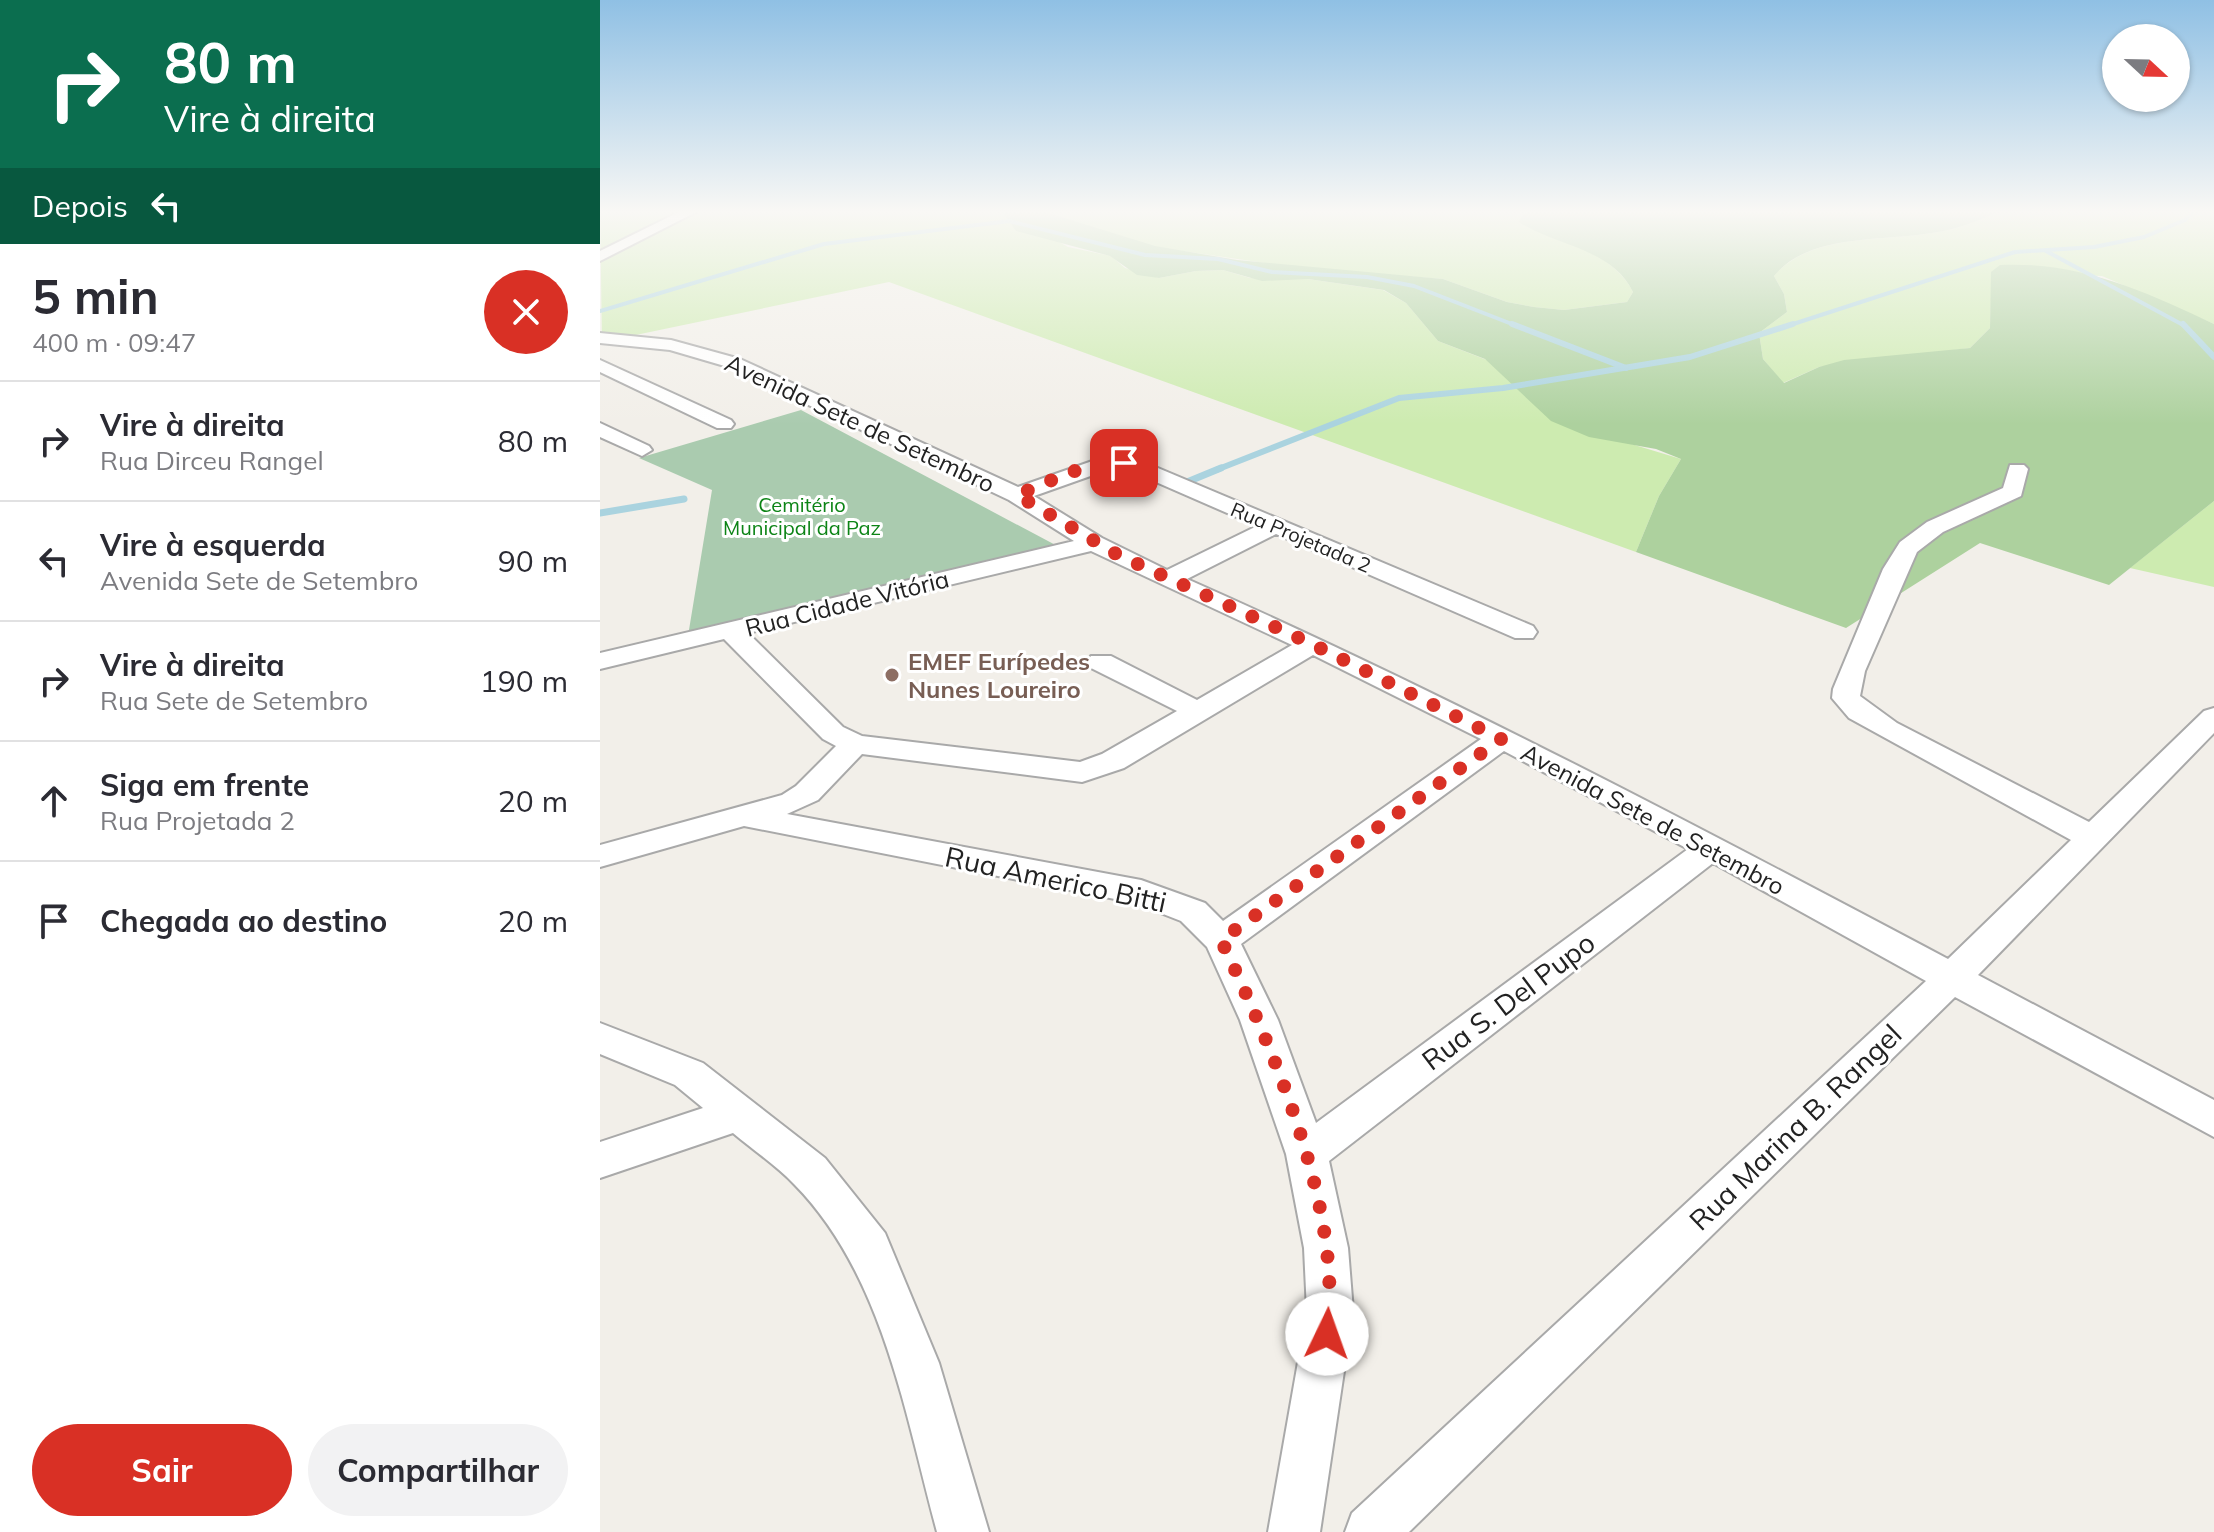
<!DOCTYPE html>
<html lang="pt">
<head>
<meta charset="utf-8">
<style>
	:root { --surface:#fff; --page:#f2f2f3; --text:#2b2b33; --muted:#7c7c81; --line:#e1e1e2; --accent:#d93025 }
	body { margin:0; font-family:Mulish,sans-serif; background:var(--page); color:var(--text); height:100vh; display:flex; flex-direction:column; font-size:30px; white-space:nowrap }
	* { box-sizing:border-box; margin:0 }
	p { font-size:26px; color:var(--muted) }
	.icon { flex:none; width:44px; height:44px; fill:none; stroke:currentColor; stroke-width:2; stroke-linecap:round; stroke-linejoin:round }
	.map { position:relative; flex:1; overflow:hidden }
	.panel { display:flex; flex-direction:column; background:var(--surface); width:600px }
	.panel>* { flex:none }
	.guide { background:#0b6e4f; color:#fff; overflow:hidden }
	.needle { width:52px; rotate:112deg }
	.fabs { position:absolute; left:1502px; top:24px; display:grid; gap:16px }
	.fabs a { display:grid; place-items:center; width:88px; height:88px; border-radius:50%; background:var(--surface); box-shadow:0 2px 6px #0004; font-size:40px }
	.pin { position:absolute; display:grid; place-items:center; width:68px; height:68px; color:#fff; margin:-34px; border-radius:16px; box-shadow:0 4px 12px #0006 }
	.me { position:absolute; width:88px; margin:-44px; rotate:3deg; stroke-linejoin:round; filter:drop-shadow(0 0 6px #0008) }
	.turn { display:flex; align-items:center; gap:28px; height:168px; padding:0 32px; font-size:36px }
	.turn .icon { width:104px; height:104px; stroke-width:2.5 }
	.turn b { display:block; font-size:56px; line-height:68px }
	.then { display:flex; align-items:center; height:76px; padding:0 32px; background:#0003; gap:16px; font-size:30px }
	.round { display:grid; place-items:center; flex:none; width:84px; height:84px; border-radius:42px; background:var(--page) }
	.headline { display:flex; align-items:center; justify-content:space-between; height:136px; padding:0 32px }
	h1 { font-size:48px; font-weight:700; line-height:60px }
	.action { display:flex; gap:16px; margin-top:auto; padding:16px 32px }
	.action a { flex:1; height:92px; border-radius:48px; background:var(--accent); color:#fff; font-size:32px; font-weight:700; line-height:92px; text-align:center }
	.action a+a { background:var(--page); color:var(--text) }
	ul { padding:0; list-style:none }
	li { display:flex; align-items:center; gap:24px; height:120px; padding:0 32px; border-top:2px solid var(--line) }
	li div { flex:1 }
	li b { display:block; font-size:30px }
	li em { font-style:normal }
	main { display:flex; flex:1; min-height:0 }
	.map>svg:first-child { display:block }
	.grass { fill:#cdebb0 }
	.forest { fill:#add19e }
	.cemetery { fill:#aacbaf }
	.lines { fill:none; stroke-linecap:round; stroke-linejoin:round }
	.stream-far2 { stroke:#aad3df; stroke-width:4 }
	.stream-far1 { stroke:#aad3df; stroke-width:6 }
	.stream { stroke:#aad3df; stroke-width:7 }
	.minor-casing { stroke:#a9a9a9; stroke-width:4 }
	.minor { fill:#fff; fill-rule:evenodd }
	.route { stroke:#d93025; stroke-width:14; stroke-dasharray:0 25.2 }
	.education-dot { fill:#8d6e63; stroke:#fff; stroke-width:3 }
	.labels { text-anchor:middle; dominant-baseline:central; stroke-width:6; stroke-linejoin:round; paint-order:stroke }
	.far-park-label { font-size:20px; fill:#0c8416; stroke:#fff }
	.far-street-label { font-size:20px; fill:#222; stroke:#fff }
	.street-label { font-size:24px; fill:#222; stroke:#fff }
	.education-label { font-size:24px; font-weight:bold; fill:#785e54; stroke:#fff; text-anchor:start }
	.near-street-label { font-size:28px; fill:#222; stroke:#fff }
</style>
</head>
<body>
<main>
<section class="panel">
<div class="guide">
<div class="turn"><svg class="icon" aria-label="right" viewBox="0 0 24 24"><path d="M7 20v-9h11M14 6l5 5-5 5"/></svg><div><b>80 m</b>Vire à direita</div></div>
<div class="then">Depois<svg class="icon" aria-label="left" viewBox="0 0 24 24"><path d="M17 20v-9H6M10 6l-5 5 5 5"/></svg></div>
</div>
<div class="headline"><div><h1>5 min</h1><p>400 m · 09:47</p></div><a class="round" style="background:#d93025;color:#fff"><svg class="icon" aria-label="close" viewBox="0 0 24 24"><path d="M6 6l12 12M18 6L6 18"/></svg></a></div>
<ul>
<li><svg class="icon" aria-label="right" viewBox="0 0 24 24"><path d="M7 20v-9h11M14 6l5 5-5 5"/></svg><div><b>Vire à direita</b><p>Rua Dirceu Rangel</p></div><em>80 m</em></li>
<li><svg class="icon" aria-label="left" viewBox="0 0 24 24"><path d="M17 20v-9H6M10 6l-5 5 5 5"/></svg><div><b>Vire à esquerda</b><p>Avenida Sete de Setembro</p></div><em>90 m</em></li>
<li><svg class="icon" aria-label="right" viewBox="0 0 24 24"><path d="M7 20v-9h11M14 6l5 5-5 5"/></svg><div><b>Vire à direita</b><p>Rua Sete de Setembro</p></div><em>190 m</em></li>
<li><svg class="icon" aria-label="ahead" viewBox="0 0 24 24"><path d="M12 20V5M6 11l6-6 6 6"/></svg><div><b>Siga em frente</b><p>Rua Projetada 2</p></div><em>20 m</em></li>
<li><svg class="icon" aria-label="arrive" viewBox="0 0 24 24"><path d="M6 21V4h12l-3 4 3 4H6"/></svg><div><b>Chegada ao destino</b></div><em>20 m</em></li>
</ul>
<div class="action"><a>Sair</a><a>Compartilhar</a></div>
</section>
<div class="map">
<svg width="1614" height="1532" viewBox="0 0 1614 1532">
	<rect width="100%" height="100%" fill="#f2efe9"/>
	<g class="grass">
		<path d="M0,210H408L405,211L468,247L511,256L525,268L559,278L596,271L623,270L650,278L708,279L783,290L806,303L838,341L892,362L936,406L1028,443L1081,459L1059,496L1036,552L289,282L2,342Z"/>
		<path d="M439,210H925L922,215L928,227C964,240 1015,255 1033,292L1027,302L964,310L934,307L907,302L843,279L699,268L555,247Z"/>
		<path d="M1402,210H1614V324L1502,276L1392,272L1390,328L1370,348L1219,367L1183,383L1163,359L1159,333L1187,312L1184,294L1174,276C1208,235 1277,241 1325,234C1352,231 1378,222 1402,210Z"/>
		<path d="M1614,501V587L1530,568Z"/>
	</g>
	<path class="forest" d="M408,210H439L555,246L637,260L843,279L907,302L934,307L964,310L1027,302L1033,292C1012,248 955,246 919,222L925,210H1402C1378,222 1352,231 1325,234C1277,241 1207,235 1174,276L1184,294L1187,312L1159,333L1163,359L1184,383L1219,367L1244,360L1370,348L1390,328L1391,272L1400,265C1478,261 1545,291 1614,324V501L1509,585L1380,543L1246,628L1036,552L1059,496L1081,459L1056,449L989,437L951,421L885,359L838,341L806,303L784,290L708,279L662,281L623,270L596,271L559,278L537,275L510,256L416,231L404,214Z"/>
	<path class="cemetery" d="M201,410L463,549L88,636L112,490L39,458Z"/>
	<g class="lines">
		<g class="stream-far2">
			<path d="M1446,251L1585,326"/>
			<path d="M0,311L224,244L409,221L545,255L618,259L672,272L767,277L814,286L917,326"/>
			<path d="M1187,326L1415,252L1494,247L1544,237L1585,220L1595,210"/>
		</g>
		<g class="stream-far1">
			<path d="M912,324L1026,368"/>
			<path d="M1583,324L1614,357"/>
			<path d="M616,470L799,398L903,388L1090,357L1193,324"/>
		</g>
		<g class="stream">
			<path d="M587,482L621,468"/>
			<path d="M0,513L84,499"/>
		</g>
		<g class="minor-casing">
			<g id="minor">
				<path d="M83,210H100L0,261V251Z"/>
				<path d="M0,333L71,340L140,359L418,487L501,458L513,456L546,463L933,626L937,632L933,638H915L676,534L587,579C847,694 1097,826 1348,959L1471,840L1249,718L1232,698L1233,689L1283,569L1300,542L1327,522L1403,488L1410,465H1424L1428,469L1421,496L1343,532L1317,552L1265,671L1260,696L1297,723L1489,822L1604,711L1614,708V733L1378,975L1614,1100V1137L1355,997L809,1532H745L752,1513L1326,981L1113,863L729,1161L748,1248L753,1311L720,1532H668L707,1311L704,1248L686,1154L640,1020L607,947L581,921L535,903L144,826L0,867V845L182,795L196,786L236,746L223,739L124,639L0,669V653L474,541L409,500L128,367L70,350L0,343ZM513,468L533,472L657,526L567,570L502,538L434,496ZM491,551L692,645L597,700L511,656H491L488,662L491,668L577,711L502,754L480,762L262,736L243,727L148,633ZM713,655L881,739L623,921L605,903L541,880L187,814L218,800L262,754L482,782L524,768ZM904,751L1088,849L716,1123L678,1020L641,944Z"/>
				<path d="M0,360L131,420L134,424L131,428H117L0,372Z"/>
				<path d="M0,423L49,446L52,450L42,456L0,437Z"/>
				<path d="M0,1023L103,1063L225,1158L285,1233L339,1363L389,1532H337C305,1414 283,1274 194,1184C176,1165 153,1150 133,1133L0,1178V1142L103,1108L75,1085L0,1054Z"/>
			</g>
		</g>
		<use href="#minor" class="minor"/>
	</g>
	<linearGradient id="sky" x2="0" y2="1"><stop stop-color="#8fc0e4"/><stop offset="0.5" stop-color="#f9f8f5"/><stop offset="1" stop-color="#f9f8f5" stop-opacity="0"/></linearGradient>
	<rect width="1614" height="424" fill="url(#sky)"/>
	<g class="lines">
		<path class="route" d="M524,463C488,460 450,482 417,495L518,555L712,644L901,739L621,940C673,1049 744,1212 727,1334"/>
	</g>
	<circle class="education-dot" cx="292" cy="675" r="8"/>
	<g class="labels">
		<g class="far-park-label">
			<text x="202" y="504">Cemitério<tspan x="202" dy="23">Municipal da Paz</tspan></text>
		</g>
		<g class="far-street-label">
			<text transform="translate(701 537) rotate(23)">Rua Projetada 2</text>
		</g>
		<g class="street-label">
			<text transform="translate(260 423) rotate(25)">Avenida Sete de Setembro</text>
			<text transform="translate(247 603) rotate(-14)">Rua Cidade Vitória</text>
			<text transform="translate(1053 819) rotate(28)">Avenida Sete de Setembro</text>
		</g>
		<g class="education-label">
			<text x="308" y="661">EMEF Eurípedes<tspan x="308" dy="28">Nunes Loureiro</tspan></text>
		</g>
		<g class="near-street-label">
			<text transform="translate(456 879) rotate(12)">Rua Americo Bitti</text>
			<text transform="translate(908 1001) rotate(-37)">Rua S. Del Pupo</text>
			<text transform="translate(1195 1127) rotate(-44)">Rua Marina B. Rangel</text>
		</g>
	</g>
</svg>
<div class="fabs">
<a><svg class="needle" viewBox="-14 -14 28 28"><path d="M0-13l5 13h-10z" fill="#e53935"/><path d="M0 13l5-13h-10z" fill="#7c7c81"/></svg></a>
</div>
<div class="pin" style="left:524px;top:463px;background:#d93025"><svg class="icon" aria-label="arrive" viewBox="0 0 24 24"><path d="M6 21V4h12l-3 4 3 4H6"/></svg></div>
<svg class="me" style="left:727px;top:1334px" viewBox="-20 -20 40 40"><circle r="19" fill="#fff"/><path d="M0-13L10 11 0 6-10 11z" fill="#d93025"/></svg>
</div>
</main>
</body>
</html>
